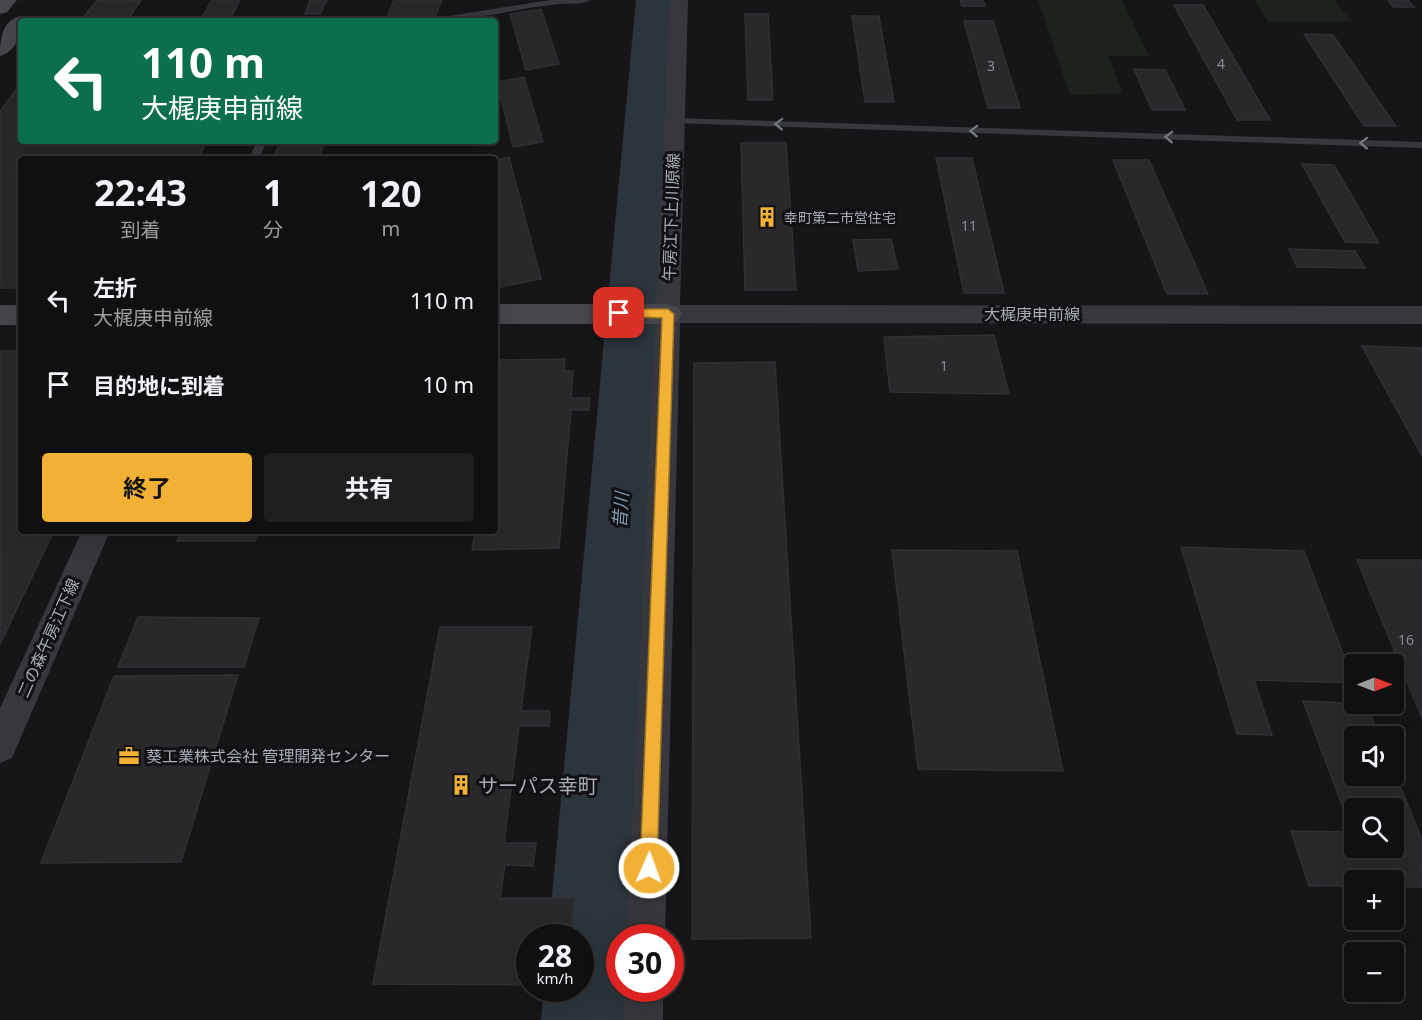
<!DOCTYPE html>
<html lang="ja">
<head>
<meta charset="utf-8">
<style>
	:root { --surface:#101012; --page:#1e1e20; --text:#f1f3f6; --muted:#9c9d9f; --line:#303032; --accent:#f2b134 }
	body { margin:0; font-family:"Noto Sans","Noto Sans JP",sans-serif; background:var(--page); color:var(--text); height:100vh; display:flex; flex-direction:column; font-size:22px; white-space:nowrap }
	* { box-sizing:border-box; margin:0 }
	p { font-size:20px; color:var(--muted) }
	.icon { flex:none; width:33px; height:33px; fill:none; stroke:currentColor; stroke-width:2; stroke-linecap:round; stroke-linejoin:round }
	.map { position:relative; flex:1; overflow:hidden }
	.details { position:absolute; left:18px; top:156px; width:480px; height:378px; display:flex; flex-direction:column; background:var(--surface); border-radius:6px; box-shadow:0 6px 24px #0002,0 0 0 2px var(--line) }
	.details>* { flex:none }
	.hud { position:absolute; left:18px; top:18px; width:480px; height:126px; border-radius:6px; box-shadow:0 6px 24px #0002,0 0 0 2px var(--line); background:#0b6e4f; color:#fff; overflow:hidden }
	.needle { width:39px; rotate:90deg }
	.tools { position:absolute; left:1344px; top:654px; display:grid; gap:12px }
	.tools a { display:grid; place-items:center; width:60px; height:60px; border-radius:6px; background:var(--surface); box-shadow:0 6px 24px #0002,0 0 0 2px var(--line); font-size:30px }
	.speed { position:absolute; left:516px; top:924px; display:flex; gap:12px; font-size:30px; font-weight:700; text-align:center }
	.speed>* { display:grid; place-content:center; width:78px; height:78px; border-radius:50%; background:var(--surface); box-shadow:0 6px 24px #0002,0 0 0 2px var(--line); line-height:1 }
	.speed small { font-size:15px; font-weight:400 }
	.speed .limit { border:9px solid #d22; background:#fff; color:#111 }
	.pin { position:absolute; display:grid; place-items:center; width:51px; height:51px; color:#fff; margin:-26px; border-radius:12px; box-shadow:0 3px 9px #0006 }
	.me { position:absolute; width:66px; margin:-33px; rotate:2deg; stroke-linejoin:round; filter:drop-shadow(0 0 4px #0008) }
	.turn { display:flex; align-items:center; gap:21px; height:126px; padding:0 24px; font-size:27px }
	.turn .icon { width:78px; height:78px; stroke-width:2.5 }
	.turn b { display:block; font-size:42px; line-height:51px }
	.eta { display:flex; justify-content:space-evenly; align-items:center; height:102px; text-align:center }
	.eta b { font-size:36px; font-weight:700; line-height:42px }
	.action { display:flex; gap:12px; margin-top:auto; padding:12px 24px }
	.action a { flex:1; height:69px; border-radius:6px; background:var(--accent); color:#111; font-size:24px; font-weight:700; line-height:69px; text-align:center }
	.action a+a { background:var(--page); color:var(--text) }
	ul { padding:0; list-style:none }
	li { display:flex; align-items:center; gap:18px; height:84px; padding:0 24px }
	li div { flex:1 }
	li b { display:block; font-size:22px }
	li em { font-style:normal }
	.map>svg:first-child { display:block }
	.green { fill:#1c231d }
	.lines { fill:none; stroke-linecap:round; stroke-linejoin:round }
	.river { fill:#2c353c; fill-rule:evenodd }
	.building { fill:#29292c; stroke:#303034; stroke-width:1.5; fill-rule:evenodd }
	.lane { fill:#37383d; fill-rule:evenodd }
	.street { fill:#37383d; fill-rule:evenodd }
	.secondary { fill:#45474d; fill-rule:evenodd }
	.oneway { stroke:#757881 }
	.route { fill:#f2b134; stroke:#9d7322; stroke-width:1.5 }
	.labels { text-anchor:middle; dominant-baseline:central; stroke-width:6; stroke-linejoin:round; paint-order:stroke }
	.number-label { font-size:14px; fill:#888b94 }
	.far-poi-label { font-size:14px; fill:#a8adb8; stroke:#111113; text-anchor:start }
	.street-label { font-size:16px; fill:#a8adb8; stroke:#111113 }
	.poi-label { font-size:16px; fill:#a8adb8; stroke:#111113; text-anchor:start }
	.water-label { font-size:18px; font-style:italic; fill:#7f9bb3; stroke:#111113 }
	.near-poi-label { font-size:20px; fill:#a8adb8; stroke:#111113; text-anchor:start }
</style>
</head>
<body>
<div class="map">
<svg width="1422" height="1020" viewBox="0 0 1422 1020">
	<rect width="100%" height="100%" fill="#161618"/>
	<g class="green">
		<path d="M1038,0H1122L1149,56H1108L1123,93L1070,95Z"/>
		<path d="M1254,0H1334L1351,21L1269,22Z"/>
	</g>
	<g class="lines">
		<path class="river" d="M636,0H676L631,938H620V988H629L627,1020H541L544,988H580V938H548Z"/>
	</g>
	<g class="building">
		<path d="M97,0H141L127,21H81Z"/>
		<path d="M212,0H240L229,21H200Z"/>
		<path d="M310,0H327L320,14H305Z"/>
		<path d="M394,0H442L434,19L387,18Z"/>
		<path d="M960,0H983L985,6H962Z"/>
		<path d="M1388,0H1408L1414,7H1393Z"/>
		<path d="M1174,5H1203L1270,120H1237Z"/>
		<path d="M541,9L559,64L526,70L510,14Z"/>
		<path d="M745,14H768L773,100H748Z"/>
		<path d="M852,16H879L894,102H865Z"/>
		<path d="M964,21H993L1020,108H988Z"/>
		<path d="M1304,34L1333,35L1396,126H1364Z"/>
		<path d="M1134,69L1165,70L1185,110H1152Z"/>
		<path d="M524,77L543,142L513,147L497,82Z"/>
		<path d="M21,83V141H207L198,159H21V288H0V111Z"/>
		<path d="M281,141H325L318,159H273Z"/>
		<path d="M741,143H786L796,290H745Z"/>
		<path d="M509,157L541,279L495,288V160Z"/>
		<path d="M936,158H972L1004,293H964Z"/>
		<path d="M1113,160H1149L1208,294H1167Z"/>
		<path d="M1302,164L1334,165L1379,243L1345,242Z"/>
		<path d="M891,239L898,269L858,271L853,240Z"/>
		<path d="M1289,249L1355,251L1365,268L1297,267Z"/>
		<path d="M994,335L1009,394L890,392L884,337Z"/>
		<path d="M1362,346L1422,348V456Z"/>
		<path d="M0,351H21V531H54L0,644Z"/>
		<path d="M565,359L564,371H573L571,398H590L589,410H571L559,548L472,550L475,531H495V397L501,360Z"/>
		<path d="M775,362L811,938L692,939L694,363Z"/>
		<path d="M181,531H258L255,541H177Z"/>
		<path d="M1181,547L1304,551L1354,683L1254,680L1272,735L1237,734Z"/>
		<path d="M892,550L1017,551L1063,771L918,769Z"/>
		<path d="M1357,560H1422V718Z"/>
		<path d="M138,617L259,618L244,667H118Z"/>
		<path d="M440,627H532L521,711H550L549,726H519L504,843H536L533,866L505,865L500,898H574L571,938H530V985L373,984Z"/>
		<path d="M238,675L181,862L41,863L114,676Z"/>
		<path d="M1303,701L1366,704L1379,736H1354V776H1394V771L1422,840V887H1394V880H1354V886H1309L1291,831L1352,832ZM1354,808H1394V848H1354Z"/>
	</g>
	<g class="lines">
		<g class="lane">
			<path d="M550,0H591C583,5 569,3 559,4C517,8 475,21 433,21L437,18Z"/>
			<path d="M675,118L1422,142V148L672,123L670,121Z"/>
			<path d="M257,141H267L259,159H249Z"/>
		</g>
		<g class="street">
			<path d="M670,0H688L680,305L1422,306V324L680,323L665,938H627Z"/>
			<path d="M82,531H110L12,758L0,763V708Z"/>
			<path d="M625,988H663V1020H623Z"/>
		</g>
		<g class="secondary">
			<path d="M0,0H17L7,12L0,14Z"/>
			<path d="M21,16L31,21H21C21,36 16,51 0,56C0,39 2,20 21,16Z"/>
			<path d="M495,304H668L678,307L682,314L678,321L668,324H495Z"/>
			<rect x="0" y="305" width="21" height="20"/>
		</g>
	</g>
	<defs><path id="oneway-chevron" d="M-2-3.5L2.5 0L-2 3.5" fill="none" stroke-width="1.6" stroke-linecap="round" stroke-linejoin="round" transform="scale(1.5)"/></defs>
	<g class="oneway">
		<use href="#oneway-chevron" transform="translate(779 124) rotate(-178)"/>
		<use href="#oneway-chevron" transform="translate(974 131) rotate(-178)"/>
		<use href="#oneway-chevron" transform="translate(1169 137) rotate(-178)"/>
		<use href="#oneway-chevron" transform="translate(1364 143) rotate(-178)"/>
	</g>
	<path class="route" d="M619,309H668L674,314L657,868L655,874L649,877L643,874L640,868L662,318L615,316V310Z"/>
	<defs>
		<g id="building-bare" transform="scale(1.62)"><path d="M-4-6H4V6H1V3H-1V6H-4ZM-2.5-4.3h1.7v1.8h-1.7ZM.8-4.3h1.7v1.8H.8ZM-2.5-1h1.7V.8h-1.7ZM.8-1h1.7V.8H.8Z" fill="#f2b134" stroke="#111113" stroke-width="2.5" paint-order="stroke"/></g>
		<g id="office-bare" transform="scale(1.62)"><path d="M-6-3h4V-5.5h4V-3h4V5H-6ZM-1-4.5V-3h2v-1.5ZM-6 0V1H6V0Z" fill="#f2b134" stroke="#111113" stroke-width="2.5" paint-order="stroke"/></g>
	</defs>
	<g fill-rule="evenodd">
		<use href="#building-bare" x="767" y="217"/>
		<use href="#office-bare" x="129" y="756"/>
		<use href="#building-bare" x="461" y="785"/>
	</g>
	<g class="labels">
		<g class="number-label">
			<text x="1221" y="63">4</text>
			<text x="991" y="65">3</text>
			<text x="969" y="225">11</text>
			<text x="944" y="365">1</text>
			<text x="1406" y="639">16</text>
		</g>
		<g class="far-poi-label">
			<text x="784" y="217">幸町第二市営住宅</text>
		</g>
		<g class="street-label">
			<text transform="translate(671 217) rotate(-88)">午房江下上川原線</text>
			<text x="1032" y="314">大梶庚申前線</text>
			<text transform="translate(48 638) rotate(-66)">二の森午房江下線</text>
		</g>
		<g class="poi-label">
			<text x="146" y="756">葵工業株式会社 管理開発センター</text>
		</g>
		<g class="water-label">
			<text transform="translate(620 510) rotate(-86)">昔川</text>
		</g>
		<g class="near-poi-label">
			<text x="478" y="785">サーパス幸町</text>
		</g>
	</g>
</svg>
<div class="tools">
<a><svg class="needle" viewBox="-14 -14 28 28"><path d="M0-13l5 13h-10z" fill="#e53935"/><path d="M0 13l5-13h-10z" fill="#9c9d9f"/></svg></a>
<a><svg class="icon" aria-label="sound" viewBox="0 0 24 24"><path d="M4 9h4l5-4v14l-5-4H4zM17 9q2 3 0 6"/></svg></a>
<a><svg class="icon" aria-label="search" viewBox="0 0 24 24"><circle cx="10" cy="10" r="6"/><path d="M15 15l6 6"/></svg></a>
<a>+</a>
<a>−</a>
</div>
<div class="speed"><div>28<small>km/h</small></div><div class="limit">30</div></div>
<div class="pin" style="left:619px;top:313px;background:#d93025"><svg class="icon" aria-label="arrive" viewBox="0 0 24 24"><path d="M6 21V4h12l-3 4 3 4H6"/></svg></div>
<svg class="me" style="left:649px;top:868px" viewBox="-20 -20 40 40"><circle r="17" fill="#f2b134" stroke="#fff" stroke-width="3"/><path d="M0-11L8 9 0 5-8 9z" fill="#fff"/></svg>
<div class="hud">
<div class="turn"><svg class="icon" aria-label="left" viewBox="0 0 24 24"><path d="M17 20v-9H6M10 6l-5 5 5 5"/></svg><div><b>110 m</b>大梶庚申前線</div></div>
</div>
<section class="details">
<div class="eta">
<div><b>22:43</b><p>到着</p></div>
<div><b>1</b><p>分</p></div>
<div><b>120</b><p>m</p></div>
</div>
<ul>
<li><svg class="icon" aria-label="left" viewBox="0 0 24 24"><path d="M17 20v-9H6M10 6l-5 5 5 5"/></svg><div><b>左折</b><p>大梶庚申前線</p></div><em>110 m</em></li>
<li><svg class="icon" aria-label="arrive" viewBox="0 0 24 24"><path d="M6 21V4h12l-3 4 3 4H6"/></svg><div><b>目的地に到着</b></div><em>10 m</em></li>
</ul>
<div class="action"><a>終了</a><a>共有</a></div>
</section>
</div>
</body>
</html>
